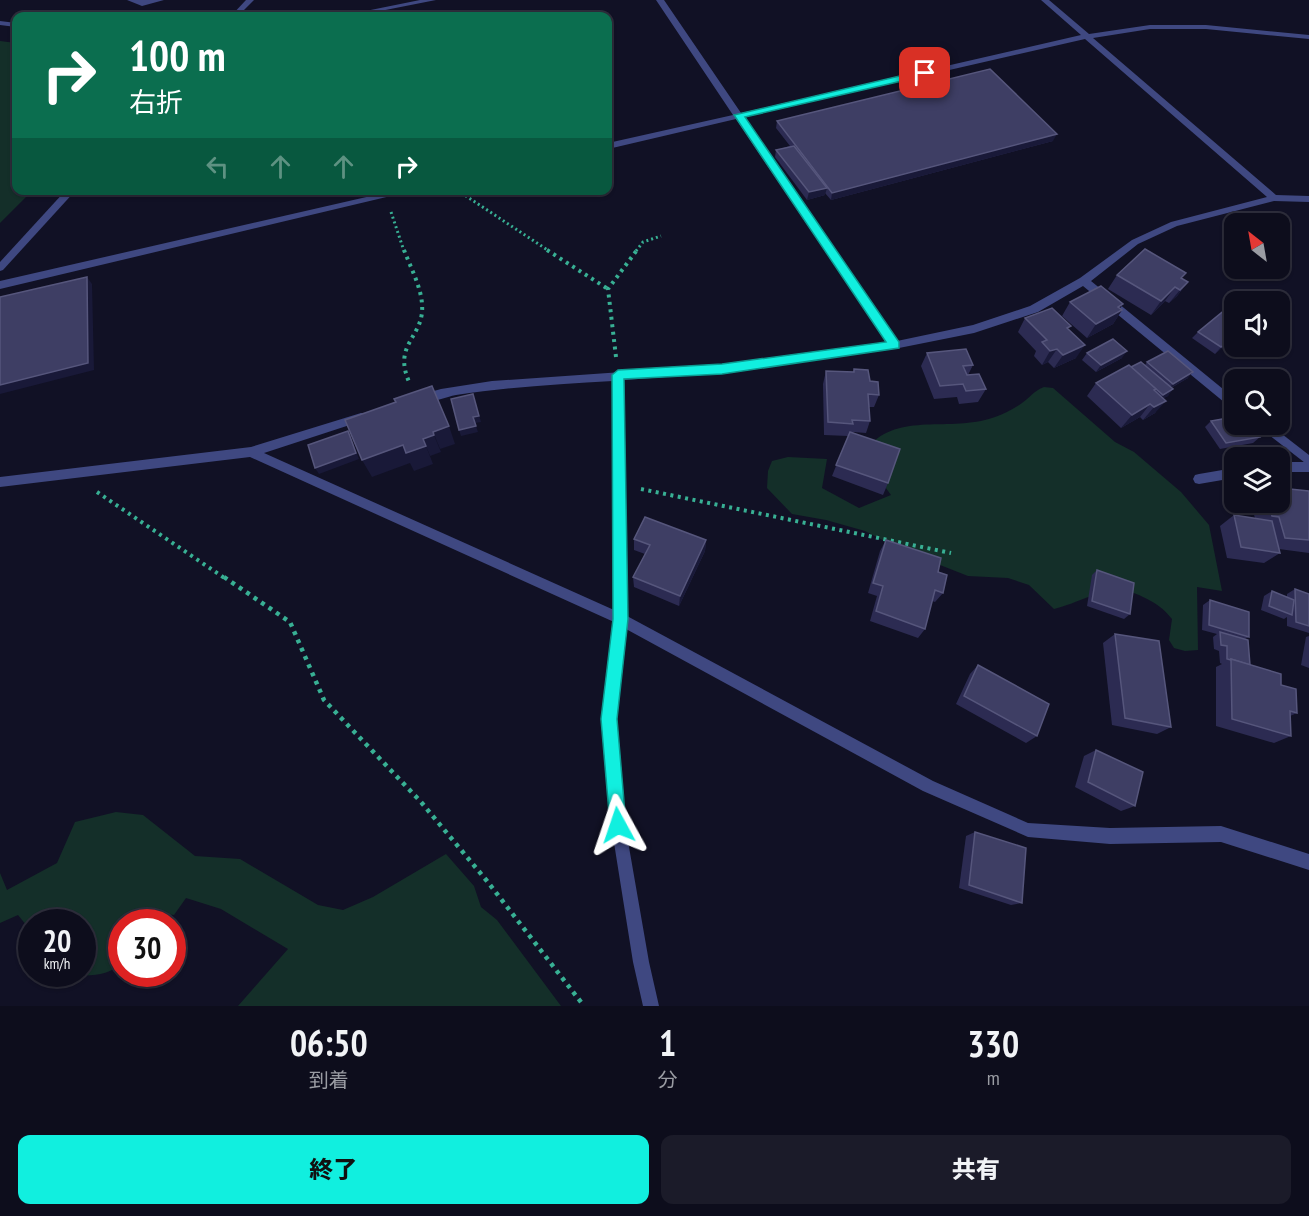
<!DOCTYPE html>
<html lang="ja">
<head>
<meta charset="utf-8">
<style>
	:root { --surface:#0d0d1c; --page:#1b1b29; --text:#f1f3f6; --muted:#9a9ca3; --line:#2d2d3b; --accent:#11efdf }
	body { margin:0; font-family:"PT Sans Narrow","Noto Sans JP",sans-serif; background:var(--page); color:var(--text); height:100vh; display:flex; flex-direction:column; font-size:22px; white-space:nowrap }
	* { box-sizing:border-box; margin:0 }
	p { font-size:20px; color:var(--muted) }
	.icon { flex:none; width:33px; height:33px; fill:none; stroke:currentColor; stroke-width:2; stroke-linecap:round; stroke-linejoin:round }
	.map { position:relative; height:1006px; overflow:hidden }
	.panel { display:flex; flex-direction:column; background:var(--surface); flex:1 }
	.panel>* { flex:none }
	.hud { position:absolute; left:12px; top:12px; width:600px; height:183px; border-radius:12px; box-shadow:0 2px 4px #0004,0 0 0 2px var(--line); background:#0b6e4f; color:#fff; overflow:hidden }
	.needle { width:39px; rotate:329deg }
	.fabs { position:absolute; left:1224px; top:213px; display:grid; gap:12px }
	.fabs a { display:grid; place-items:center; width:66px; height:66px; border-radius:12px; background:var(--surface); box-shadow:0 2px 4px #0004,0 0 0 2px var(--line); font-size:30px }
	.speed { position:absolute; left:18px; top:909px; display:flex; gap:12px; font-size:30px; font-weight:700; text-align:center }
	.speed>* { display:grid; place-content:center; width:78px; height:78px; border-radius:50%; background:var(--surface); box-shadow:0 2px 4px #0004,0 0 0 2px var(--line); line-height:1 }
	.speed small { font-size:15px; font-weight:400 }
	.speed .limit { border:9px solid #d22; background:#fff; color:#111 }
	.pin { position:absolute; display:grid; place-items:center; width:51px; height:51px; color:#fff; margin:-26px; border-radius:12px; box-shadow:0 3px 9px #0006 }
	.me { position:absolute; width:66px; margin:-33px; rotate:355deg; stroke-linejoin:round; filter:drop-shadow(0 0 4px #0008) }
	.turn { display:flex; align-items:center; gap:21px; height:126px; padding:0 18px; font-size:27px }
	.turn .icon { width:78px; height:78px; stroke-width:2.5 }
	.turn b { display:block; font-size:42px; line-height:51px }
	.lanes { display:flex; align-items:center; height:57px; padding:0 18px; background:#0003; justify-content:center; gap:30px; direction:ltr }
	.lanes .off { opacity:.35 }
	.eta { display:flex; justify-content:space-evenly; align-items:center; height:102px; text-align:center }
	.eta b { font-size:36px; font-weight:800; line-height:42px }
	.button { display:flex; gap:12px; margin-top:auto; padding:12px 18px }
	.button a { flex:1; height:69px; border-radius:12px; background:var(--accent); color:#111; font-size:24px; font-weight:800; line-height:69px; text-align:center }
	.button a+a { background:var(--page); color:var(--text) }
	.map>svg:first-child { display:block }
	.green { fill:#142f29 }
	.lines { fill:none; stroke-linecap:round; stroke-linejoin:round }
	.path-far2 { stroke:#38b094; stroke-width:3; stroke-dasharray:2 3; stroke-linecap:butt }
	.path-far1 { stroke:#38b094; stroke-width:4; stroke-dasharray:3 4.5; stroke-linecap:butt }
	.path { stroke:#38b094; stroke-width:4.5; stroke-dasharray:4 5; stroke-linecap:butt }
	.service { fill:#3f4881; fill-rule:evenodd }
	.minor { fill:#3f4881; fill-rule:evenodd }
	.wall { fill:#2c2b52 }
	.shaded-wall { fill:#191938 }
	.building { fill:#3e3e64; stroke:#56567c; stroke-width:1.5 }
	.route { fill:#11efdf; stroke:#0b9b91; stroke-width:1.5 }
</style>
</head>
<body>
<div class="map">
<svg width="1309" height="1006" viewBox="0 0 1309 1006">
	<rect width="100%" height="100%" fill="#111125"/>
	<g class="green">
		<path d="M0,41L16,43V190L32,191L0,223Z"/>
		<path d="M1044,387L1053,388L1115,442L1134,452L1181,492L1209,525L1222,591L1197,587L1198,650L1185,651L1174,648L1169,640L1172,619C1163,608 1156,603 1143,597C1110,580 1087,601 1054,609L1029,585L1008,578L968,576L902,550L865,531L826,520L792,514L767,488L768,471L772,461L788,457L827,459L822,488L859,508L891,495L862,455C891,411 941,431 985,420C996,418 1013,410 1022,403C1032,396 1032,392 1044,387Z"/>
		<path d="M116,812L143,815L195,856L240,859L318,905L343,910L373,897L446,854L474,886L481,907L497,920L561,1006H238L288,949L221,909L186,898L174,915L164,914L156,922H122L121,963C110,976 86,977 70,974H82V922H32L31,931L18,915L0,923V873L7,890L57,863L75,822Z"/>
	</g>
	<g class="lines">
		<g class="path-far2">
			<path d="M457,190L549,251"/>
			<path d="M391,212L404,251"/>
			<path d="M636,251L643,242L661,236"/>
		</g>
		<g class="path-far1">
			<path d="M404,250C410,266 421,287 422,304C425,338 391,343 410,384"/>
			<path d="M547,250L608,289"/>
			<path d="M616,357L608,289L637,250"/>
			<path d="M641,489L951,553"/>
			<path d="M97,492L226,579"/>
		</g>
		<path class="path" d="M224,577L290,622L324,700L421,802L487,881L584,1006"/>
		<g class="service">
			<rect x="1280" y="462" width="29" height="10"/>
			<path d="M1234,468V478L1199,484L1195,483L1193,479L1195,475L1199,474Z"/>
		</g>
		<g class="minor">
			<path d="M127,0H164L142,6Z"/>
			<path d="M246,0H254L238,16H231Z"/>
			<path d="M420,0H436L355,16H341Z"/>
			<path d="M656,0H664L741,113L1081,35L1041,0H1049L1089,34L1150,25H1206L1309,35V39L1206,29H1150L1093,38L1276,195L1309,196V202L1274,201L1177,226L1138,244L1091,281L1234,398V408L1230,407L1083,286L1038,312L974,333L894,349L722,373L624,380L627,616L933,781L1028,823L1110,828L1221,826L1309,854V870L1221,842L1110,844L1028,837L923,791L626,629L616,719L625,824L649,962L659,1006H643L633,962L611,824L602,719L614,622L250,457L0,487V477L251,447L361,413L365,414L367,417L365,420L264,453L614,610L613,381C560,384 508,387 456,395C445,397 427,405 416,402L414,399L416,396L441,389L492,381L722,365L886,342L736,119L608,149V143L733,115ZM1085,39L1267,197L1171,222L1132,240L1080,278L1030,306L973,325L897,341L744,117Z"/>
			<path d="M0,21L16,23V27L0,25Z"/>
			<path d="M66,190H76L3,270L0,271V262Z"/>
			<path d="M397,190H416L0,289V281Z"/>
			<path d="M1255,424H1269L1309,455V466Z"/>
		</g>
	</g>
	<g class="wall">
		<path d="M777,121L1053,141L831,200L825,193V195L807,200L775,157L776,150L790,146L776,128Z"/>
		<path d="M1117,275L1182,279L1188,282L1177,296L1169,303L1165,301L1151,315L1108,289Z"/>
		<path d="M1070,302L1123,304L1120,309L1122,310L1113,324L1087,338L1062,316Z"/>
		<path d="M1234,314V322L1230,326L1234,337L1215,354L1192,338L1198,332Z"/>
		<path d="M1025,318L1069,330L1076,358L1054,368L1048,362L1042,365L1034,356L1036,351L1018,332Z"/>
		<path d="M927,353L973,365L968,375L986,389L978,402L959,404L957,397L934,399L921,366Z"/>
		<path d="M1087,353L1122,358L1096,372L1082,360Z"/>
		<path d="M1147,362L1188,378L1171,388L1168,396L1163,398L1155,413L1143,420L1140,417L1121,428L1087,396L1096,383L1131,367L1145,365Z"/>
		<path d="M854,369L870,381L879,395L874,407H869L870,421L866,433L853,432L888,483L883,495L832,476L848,436L824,435L823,384L826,371L853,372Z"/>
		<path d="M1211,421L1260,437L1253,443L1220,449L1205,427Z"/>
		<path d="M1309,491V553L1279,549L1280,553L1264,563L1227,558L1220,526L1234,515L1255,518L1250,502H1280Z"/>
		<path d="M634,539L706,540L705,551L679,606L634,587L633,577L645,554L634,550Z"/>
		<path d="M886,540L938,572L943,593L935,602L932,601L925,629L918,638L870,621L877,596L868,593L880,551Z"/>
		<path d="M1097,570L1130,614L1124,619L1087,606L1092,575Z"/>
		<path d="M1295,589L1309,594V633L1287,626V617L1284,619L1261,610L1264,596L1272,591L1287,597V594Z"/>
		<path d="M1210,600L1249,637L1245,639L1250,665L1281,685L1297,713L1290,716L1291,736L1274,743L1216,726V667L1222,664L1220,663L1219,651L1214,649L1213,637L1217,634L1202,630L1203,605Z"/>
		<path d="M1115,634L1171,727L1157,734L1112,725L1103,643Z"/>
		<path d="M1309,636V668L1301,665L1306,637Z"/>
		<path d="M978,665L1037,736L1026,743L956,704L970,674Z"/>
		<path d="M1096,750L1135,806L1121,811L1075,787L1084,756Z"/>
		<path d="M975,832L1022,903L1011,905L959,888L966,836Z"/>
	</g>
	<g class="shaded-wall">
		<path d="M1057,134L1053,141L831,200L832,193Z"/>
		<path d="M827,188L825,195L807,200L809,192Z"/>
		<path d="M87,277L92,284L94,370L0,394V385Z"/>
		<path d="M1188,282L1177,296L1169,303L1180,290Z"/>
		<path d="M1175,287L1165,301L1151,315L1161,301Z"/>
		<path d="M1123,304L1117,313L1122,310L1113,324L1087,338L1096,324L1118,307Z"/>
		<path d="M1234,336V337L1215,354L1221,347Z"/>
		<path d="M1085,345L1076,358L1054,368L1063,355Z"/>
		<path d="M1057,349L1048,362L1042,365L1050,351Z"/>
		<path d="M1127,351L1122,358L1096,372L1101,365Z"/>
		<path d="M1193,372L1188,378L1167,390L1173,384Z"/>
		<path d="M1173,389L1168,396L1157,402L1163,395Z"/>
		<path d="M473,394L481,422L475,423L478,432L461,436L459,430Z"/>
		<path d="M1166,401L1155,413L1143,420L1154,407Z"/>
		<path d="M1150,404L1140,417L1121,428L1132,415Z"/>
		<path d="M449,426L455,444L440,449L433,432Z"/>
		<path d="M348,431L351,437L359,459L319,474L315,468Z"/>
		<path d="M434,435L441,452L430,456L423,439Z"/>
		<path d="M403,445L426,446L433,464L414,471L410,463L372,477L362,460Z"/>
		<path d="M706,540L705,551L679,606L680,596Z"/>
	</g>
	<g class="building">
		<path d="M990,69L1057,134L832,193L777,121Z"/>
		<path d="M794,146L827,188L809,192L776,150Z"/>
		<path d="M1145,249L1186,273L1181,278L1188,282L1180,290L1175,287L1161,301L1117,275Z"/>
		<path d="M87,277L88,363L0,385V297Z"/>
		<path d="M1101,286L1123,304L1118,307L1122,310L1096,324L1070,302Z"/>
		<path d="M1052,308L1071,326L1067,328L1085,345L1063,355L1057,349L1050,351L1042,342L1047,340L1025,318Z"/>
		<path d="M1226,309L1234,314V320L1229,325L1234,328V336L1221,347L1198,332Z"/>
		<path d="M1113,339L1127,351L1101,365L1087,353Z"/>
		<path d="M966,349L973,365L963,366L967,375L979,374L986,389L966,391L963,384L940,386L927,353Z"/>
		<path d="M1168,351L1193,372L1173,384L1147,362Z"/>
		<path d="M1141,362L1173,389L1163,395L1131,367Z"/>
		<path d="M1129,365L1156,389L1154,390L1166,401L1154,407L1150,404L1132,415L1096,383Z"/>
		<path d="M854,369L868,370L870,381L878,382L879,395L868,394L870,421L852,420L853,424L828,422L826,371L854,372Z"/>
		<path d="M432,386L449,426L433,432L434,435L423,439L426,446L406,453L403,445L362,460L345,420L396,402L394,399Z"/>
		<path d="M473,394L479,416L473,417L476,426L459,430L451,399Z"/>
		<path d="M1234,417V424H1251L1260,437L1226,443L1211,421Z"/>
		<path d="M348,431L356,453L315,468L308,445Z"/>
		<path d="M850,432L900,449L888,483L836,465Z"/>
		<path d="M1280,488L1309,491V540L1285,538L1279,517L1272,516L1268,502H1280Z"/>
		<path d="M1234,515L1272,521L1280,553L1241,547Z"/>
		<path d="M645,517L706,540L680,596L633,577L650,545L634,539Z"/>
		<path d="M886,540L941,558L938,572L947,575L943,593L935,590L925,629L876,611L883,586L873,583Z"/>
		<path d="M1097,570L1134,583L1130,614L1092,601Z"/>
		<path d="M1295,589L1309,594V626L1296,622Z"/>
		<path d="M1272,591L1294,600L1292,615L1269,606Z"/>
		<path d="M1210,600L1249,612V637L1209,625Z"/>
		<path d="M1220,632L1248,640L1250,665L1231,659V660L1227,659V646L1221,645Z"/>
		<path d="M1115,634L1159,641L1171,727L1125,718Z"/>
		<path d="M1231,659L1281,674V685L1296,689L1297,713L1290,711L1291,736L1232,719Z"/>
		<path d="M978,665L1049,704L1037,736L964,696Z"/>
		<path d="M1096,750L1143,772L1135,806L1088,782Z"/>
		<path d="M975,832L1026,848L1022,903L969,885Z"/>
	</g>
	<path class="route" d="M925,70L930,73L928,75L745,117L899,342V348L722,374L624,379L628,619L617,719L626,825L624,831L618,833L612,831L610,825L601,719L613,619L612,375L618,370L722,364L886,342L734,115Z"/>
</svg>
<div class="fabs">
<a><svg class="needle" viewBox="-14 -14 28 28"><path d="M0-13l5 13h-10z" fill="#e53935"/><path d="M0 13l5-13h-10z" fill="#9a9ca3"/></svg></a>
<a><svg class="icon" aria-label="sound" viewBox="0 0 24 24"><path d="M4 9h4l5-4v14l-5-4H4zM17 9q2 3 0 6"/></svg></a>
<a><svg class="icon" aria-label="search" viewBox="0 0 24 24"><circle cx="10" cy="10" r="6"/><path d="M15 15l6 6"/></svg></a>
<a><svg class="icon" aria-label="layers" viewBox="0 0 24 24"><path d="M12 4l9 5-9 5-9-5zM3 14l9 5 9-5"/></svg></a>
</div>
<div class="speed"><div>20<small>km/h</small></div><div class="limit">30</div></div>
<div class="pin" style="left:925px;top:73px;background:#d93025"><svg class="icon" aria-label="arrive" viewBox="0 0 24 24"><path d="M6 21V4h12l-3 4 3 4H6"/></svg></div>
<svg class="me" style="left:618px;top:825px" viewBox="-20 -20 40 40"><path d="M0-17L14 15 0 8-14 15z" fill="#11efdf" stroke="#fff" stroke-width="4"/></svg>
<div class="hud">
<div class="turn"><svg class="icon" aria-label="right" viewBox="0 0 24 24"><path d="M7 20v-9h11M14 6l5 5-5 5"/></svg><div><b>100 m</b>右折</div></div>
<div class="lanes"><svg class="icon off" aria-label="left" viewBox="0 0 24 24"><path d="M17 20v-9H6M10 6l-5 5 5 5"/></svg><svg class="icon off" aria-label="ahead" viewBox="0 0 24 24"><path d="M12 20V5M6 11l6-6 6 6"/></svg><svg class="icon off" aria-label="ahead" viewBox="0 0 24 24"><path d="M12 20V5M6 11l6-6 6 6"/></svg><svg class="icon" aria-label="right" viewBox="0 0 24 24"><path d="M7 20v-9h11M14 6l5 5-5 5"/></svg></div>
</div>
</div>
<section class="panel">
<div class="eta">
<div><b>06:50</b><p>到着</p></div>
<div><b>1</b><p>分</p></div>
<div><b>330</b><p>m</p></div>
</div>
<div class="button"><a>終了</a><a>共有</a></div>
</section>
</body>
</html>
